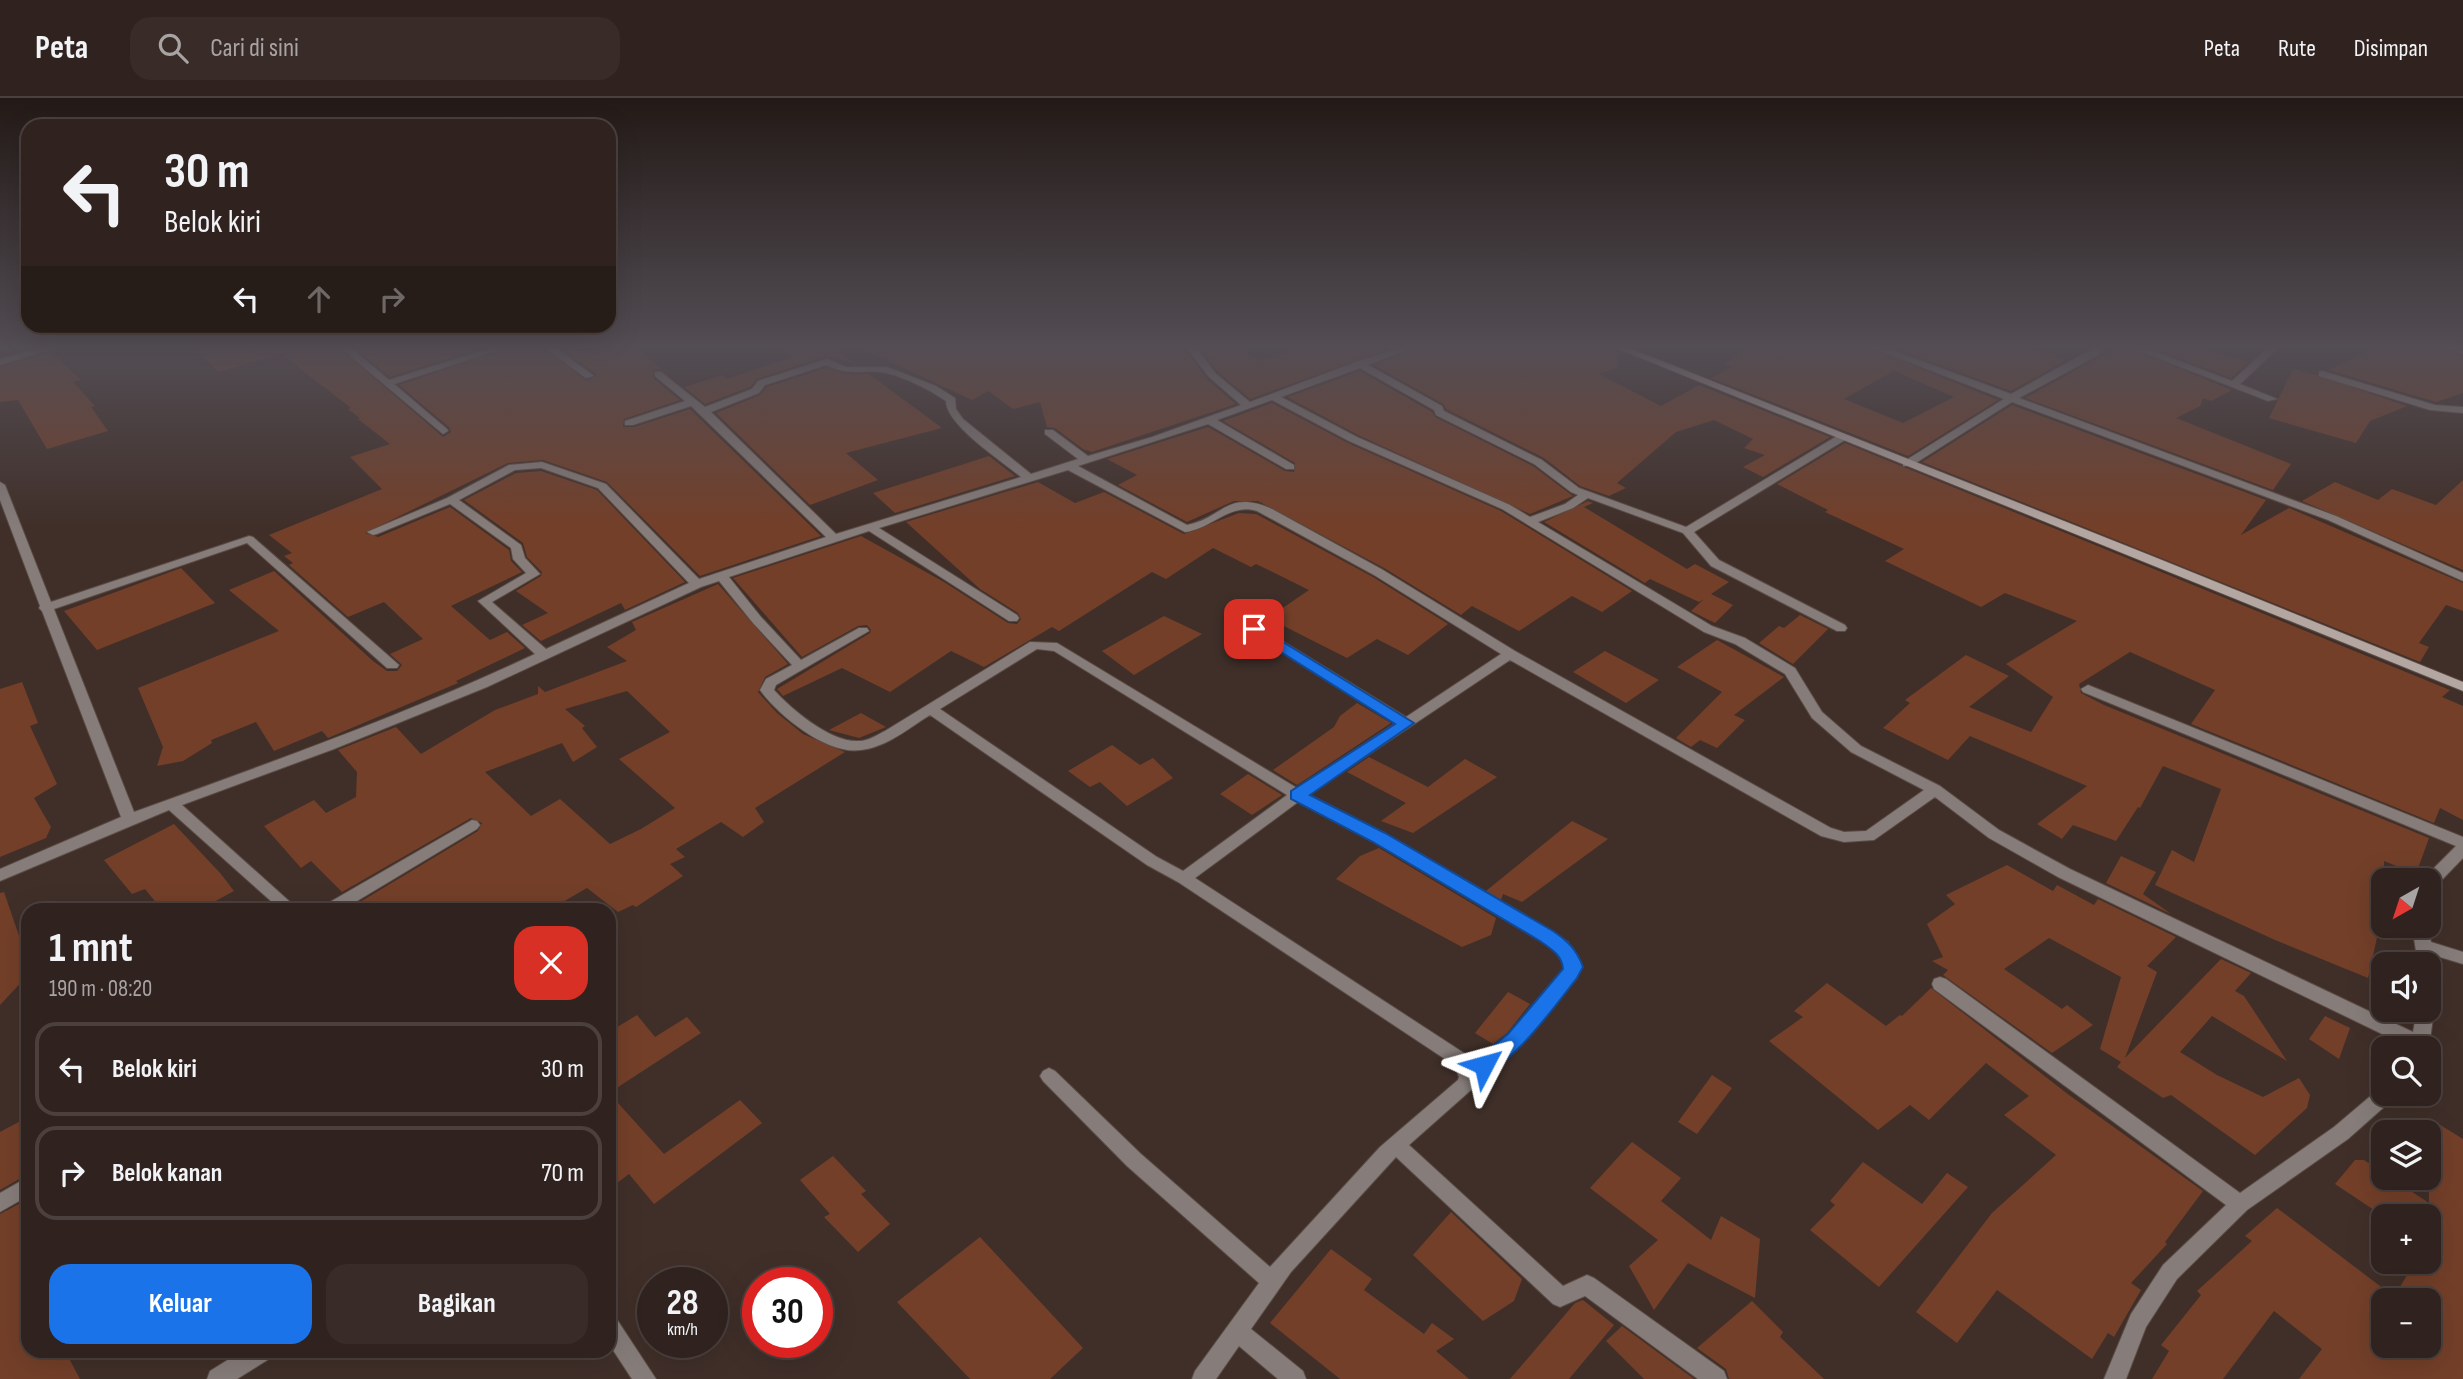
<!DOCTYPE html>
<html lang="id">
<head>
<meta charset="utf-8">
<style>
	:root { --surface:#30231f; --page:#382b28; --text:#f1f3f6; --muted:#a8a4a4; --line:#4b403d; --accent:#1a73e8 }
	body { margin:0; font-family:"Sofia Sans Condensed",sans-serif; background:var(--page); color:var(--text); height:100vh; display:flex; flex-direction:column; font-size:26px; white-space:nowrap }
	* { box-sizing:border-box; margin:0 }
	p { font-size:23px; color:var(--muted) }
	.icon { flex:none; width:38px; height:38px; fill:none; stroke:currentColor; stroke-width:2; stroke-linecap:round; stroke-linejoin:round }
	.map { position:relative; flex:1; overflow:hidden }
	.details { position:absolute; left:21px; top:805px; width:595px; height:455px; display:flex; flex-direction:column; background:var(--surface); border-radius:21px; box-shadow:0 7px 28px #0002,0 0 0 2px var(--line) }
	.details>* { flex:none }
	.banner { position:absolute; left:21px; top:21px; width:595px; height:214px; border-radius:21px; box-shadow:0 7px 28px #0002,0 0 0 2px var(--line); background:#30231f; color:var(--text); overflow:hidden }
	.needle { width:46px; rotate:219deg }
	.controls { position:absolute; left:2371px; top:770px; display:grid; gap:14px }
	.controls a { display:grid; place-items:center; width:70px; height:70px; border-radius:14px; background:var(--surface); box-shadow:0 7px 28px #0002,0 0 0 2px var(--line); font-size:35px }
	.speed { position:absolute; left:637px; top:1169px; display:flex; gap:14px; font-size:35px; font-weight:700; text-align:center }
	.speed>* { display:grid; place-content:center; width:91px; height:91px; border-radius:50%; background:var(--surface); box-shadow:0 7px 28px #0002,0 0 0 2px var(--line); line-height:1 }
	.speed small { font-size:18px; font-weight:400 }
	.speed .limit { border:10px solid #d22; background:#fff; color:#111 }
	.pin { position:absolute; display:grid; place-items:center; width:60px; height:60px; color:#fff; margin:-30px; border-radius:14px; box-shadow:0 4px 10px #0006 }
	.me { position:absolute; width:77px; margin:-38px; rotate:51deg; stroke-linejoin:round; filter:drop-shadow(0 0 5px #0008) }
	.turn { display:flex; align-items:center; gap:24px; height:147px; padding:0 28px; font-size:32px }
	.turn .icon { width:91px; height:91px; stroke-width:2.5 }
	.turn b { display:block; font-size:49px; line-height:60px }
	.lanes { display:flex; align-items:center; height:66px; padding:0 28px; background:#0003; justify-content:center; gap:35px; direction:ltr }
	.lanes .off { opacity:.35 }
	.round { display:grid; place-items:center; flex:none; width:74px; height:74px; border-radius:21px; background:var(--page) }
	.head { display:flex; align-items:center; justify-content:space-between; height:119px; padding:0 28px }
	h1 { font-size:42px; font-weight:700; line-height:52px }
	.primary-button { display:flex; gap:14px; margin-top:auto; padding:14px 28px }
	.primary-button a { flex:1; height:80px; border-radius:21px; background:var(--accent); color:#fff; font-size:28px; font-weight:700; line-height:80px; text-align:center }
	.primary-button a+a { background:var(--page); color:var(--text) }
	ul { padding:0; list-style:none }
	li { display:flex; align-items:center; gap:21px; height:94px; margin:0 14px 10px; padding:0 14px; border:4px solid var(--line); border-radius:21px }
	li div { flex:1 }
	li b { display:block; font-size:26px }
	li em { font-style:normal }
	header { display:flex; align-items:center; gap:42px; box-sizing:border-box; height:98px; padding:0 35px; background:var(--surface); border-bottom:2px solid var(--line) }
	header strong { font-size:33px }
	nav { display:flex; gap:38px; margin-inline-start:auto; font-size:24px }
	.search { width:490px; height:63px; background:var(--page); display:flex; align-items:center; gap:18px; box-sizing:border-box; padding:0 24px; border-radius:21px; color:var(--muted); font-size:26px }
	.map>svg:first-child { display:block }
	.building { fill:#733f29; fill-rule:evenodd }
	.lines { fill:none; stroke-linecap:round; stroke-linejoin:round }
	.minor-casing { stroke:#5b4b45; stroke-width:2 }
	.secondary-casing { stroke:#5b4b45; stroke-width:2 }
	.minor { fill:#867d7a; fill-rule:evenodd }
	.secondary { fill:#b4a6a1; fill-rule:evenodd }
	.route { fill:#1a73e8; stroke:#114b97; stroke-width:2 }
</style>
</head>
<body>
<header>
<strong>Peta</strong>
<div class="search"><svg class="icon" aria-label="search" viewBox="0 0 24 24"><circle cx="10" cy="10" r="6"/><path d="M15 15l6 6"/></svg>Cari di sini</div>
<nav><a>Peta</a><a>Rute</a><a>Disimpan</a></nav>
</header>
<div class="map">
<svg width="2463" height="1281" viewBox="0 0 2463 1281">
	<rect width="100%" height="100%" fill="#402f29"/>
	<g class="building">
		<path d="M195,250H339L443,339L451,334L449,329L399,287L508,250H543L587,283L596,279V276L560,250H637L661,271L653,272V280L680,302L624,321L623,329H634L690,311L821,438L700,478L607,384L543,362L508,365L365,435L378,439L450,409L509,452L511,463L522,474L451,508L490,542L507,534L525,550L456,583L458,585L328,640L322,633L274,653L256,624L211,642L212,645L183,663L157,668L163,649L138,590L279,533L229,492L274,473L373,563L387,573H397L402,567L390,556L423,541L384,504L348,519L289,467L293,465L284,458L292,455L269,437L382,391L350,359L390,346L358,321L360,320L348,311L351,310L281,256L218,274Z"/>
		<path d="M355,250H483L390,279Z"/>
		<path d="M779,250H833L856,266L826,258L757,281L750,289L705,306L684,289L722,277L727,281L792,259Z"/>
		<path d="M860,250H1184L1207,281L1236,306L1092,354L1083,351L1055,330L1047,329L1040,304L1013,311L988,293L972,302Z"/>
		<path d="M1200,250H1238L1261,263L1299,250H1391L1250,301L1217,273Z"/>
		<path d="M1415,250H1613L1617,253L1618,270L1599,276L1661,308L1699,287L1830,339L1763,379L1743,369L1765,357L1744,350L1753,341L1714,322L1676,334L1617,385L1626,390L1609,398L1580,388L1544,360L1446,311L1443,306L1374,267Z"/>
		<path d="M1750,250H1870L1998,302L1908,358L1711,280L1732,269L1724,266ZM1894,273L1954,299L1903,325L1844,301Z"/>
		<path d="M1893,250H2029L2066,262L2011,293Z"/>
		<path d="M2116,250H2129L2232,292L2211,303L2203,300L2200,308L2176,320L2291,366L2273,392L2025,300Z"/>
		<path d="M2152,250H2201L2248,264L2231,280Z"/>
		<path d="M2376,250H2447L2463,258V295L2436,304L2328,272Z"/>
		<path d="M51,254L81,282L73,284L95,308L91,309L108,333L47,351L18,302L0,304V269Z"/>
		<path d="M826,270L847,276H869L942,330L846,355L878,382L810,407L716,315L760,297L767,289Z"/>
		<path d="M2293,271L2316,277L2407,308L2370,323L2356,345L2269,320Z"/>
		<path d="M1360,273L1432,314L1435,319L1533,368L1573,398L1530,416L1358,337L1287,299Z"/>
		<path d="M1272,305L1348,345L1501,413L1632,493L1602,514L1572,498L1519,533L1472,508L1461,517L1384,470L1258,403H1234L1187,424L1118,387L1137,377L1107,361L1208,329L1285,373L1294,374L1295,365L1223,323Z"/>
		<path d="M2012,307L2266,402L2241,437L2289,410L2463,485V513L2446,507L2419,545L2429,549L2420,564L1922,364Z"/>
		<path d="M1845,345L2450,592L2442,599L2463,608V722L2440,710L2434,725L2191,626L2215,592L2130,554L2079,586L2081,595L2104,607L2429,740L2416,776L2384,763V837L2378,835L2368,880L2275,842L2155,787L2172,752L2194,764L2221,691L2163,668L2140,710L2138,709L2116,743L2073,727L2062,741L2037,726L2087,688L1970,638L1948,662L1883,630L1910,605L1905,602L1966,557L2009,578L1969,609L2031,634L2053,599L2006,566L2077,523L2005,495L1981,509L1885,463L1904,451L1825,414L1828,412L1777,386Z"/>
		<path d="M989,358L1015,378L895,415L873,395Z"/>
		<path d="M541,373L597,392L685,484L625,512L621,505L541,543L522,527L548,515L516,493L541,478L542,474L527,459L523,445L464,402L516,375Z"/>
		<path d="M2463,382V472L2302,403L2335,384L2378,402L2392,391L2436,407Z"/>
		<path d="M1038,384L1075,405L1104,394L1184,436L1239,415L1256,416L1373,479L1448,526L1408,557L1377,541L1347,560L1268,520L1309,492L1256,466L1251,469L1213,450L1166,481L1152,474L1059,533L1052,529L984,569L951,553L890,594L842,570L783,598L777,591L870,535L871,532L867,527L858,528L802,559L733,480L861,438L944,484L1008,525L1017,526L1021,521L1018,515L980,491L906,424Z"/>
		<path d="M1588,403L1593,405L1584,409L1687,471L1695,466L1729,484L1711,496L1733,507L1715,525L1691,513L1704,501L1699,504L1650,481L1645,485L1544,424Z"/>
		<path d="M181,470L215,505L97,552L64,513Z"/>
		<path d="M718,486L788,566L765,579L758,594L777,615L803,636L845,654L755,710L764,724L743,739L721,724L676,751L685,759L670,766L683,778L636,809L633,807L618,814L587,790L549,812H359L355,807L478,733L482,725L471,720L342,794L311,763L301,770L264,728L314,702L326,715L356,699L357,674L338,652L396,629L421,656L495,612L538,596V588L545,594L627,563L607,549L636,532L632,524ZM627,593L670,634L619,661L675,710L641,731L610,746L560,701L531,718L485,674L562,645L573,664L597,649L582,630L585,628L565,611Z"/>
		<path d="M1800,517L1828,531L1793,566L1759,545L1779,528L1784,530Z"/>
		<path d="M1164,518L1202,536L1134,577L1102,553Z"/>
		<path d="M1717,542L1784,579L1734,617L1745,622L1717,650L1700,642L1691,649L1676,640L1722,594L1677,569Z"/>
		<path d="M1605,553L1635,569L1659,582L1626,605L1573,574Z"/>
		<path d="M22,584L38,625L30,628L57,686L34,700L51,729L46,740L0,759V591Z"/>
		<path d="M1357,605L1391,625L1297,687L1273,672L1334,629L1340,618Z"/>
		<path d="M861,615L886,629L859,640L829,632Z"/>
		<path d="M1112,647L1140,667L1153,660L1173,680L1127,708L1100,684L1090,689L1068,673Z"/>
		<path d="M1369,659L1428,689L1465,661L1497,679L1413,735L1381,723L1406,705L1347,674Z"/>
		<path d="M1248,676L1282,697L1252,717L1220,696Z"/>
		<path d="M1572,723L1608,741L1522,804L1503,796L1501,802L1486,793Z"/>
		<path d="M174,726L221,776L234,793L199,812H162L145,791L132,796L104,762Z"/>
		<path d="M1379,750L1496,820L1491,837L1462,849L1336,781L1360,758Z"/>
		<path d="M2121,758L2156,774L2143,796L2171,816L2106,785Z"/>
		<path d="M2007,767L2053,793L2057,787L2094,807L2098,801L2176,839L2147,868L2157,874L2125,960L2221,861L2251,875L2235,893L2244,898L2287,963L2212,918L2180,954L2217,977L2263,999L2299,980L2310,997L2307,1010L2255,1057L2171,997L2163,1000L2117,969L2121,964L2100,951L2121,879L2049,840L2004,871L2062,911L2067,907L2093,927L2052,955L1943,877L1948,872L1932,863L1943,859L1927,826L1955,806L1946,797Z"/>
		<path d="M4,794L28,864V877L0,907V795Z"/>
		<path d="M1827,885L1886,928L1900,917L1902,918L1931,890L2069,997L2203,1093L2165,1144L2167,1146L2131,1185L2141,1192L2114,1239L2108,1235L2092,1261L1997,1192L1957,1245L1916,1214L1992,1115L2056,1057L2004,1017L2029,998L1986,965L1929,1022L1910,1007L1878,1032L1769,943L1803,919L1794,913Z"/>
		<path d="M1508,894L1530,906L1507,935L1493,946L1475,935Z"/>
		<path d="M637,917L655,939L687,919L701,935L609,995L664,1056L740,1002L762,1025L654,1106L629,1076L609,1091V934Z"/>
		<path d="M2325,918L2350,930L2339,961L2309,941Z"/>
		<path d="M1712,977L1732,990L1697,1036L1678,1024Z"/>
		<path d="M28,1019V1076L0,1092V1034Z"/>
		<path d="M2429,1020L2463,1041V1281H2299L2322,1251L2274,1213L2223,1281H2152L2169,1253L2161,1247L2201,1197L2197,1193L2252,1143L2245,1138L2277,1110L2384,1191V1248H2429V1202H2392L2415,1164H2429V1118H2383L2335,1086L2355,1062H2364L2384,1075V1080H2391L2429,1105Z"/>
		<path d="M1632,1044L1681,1080L1661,1103L1711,1142L1721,1118L1760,1141L1755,1200L1688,1165L1654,1212L1629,1168L1658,1142L1590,1090Z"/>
		<path d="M833,1058L866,1093L861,1096L890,1126L858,1154L824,1119L830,1116L800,1082Z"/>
		<path d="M1863,1064L1922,1106L1947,1075L1968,1089L1879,1189L1810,1132L1835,1107L1830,1103Z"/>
		<path d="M28,1101V1253H65L80,1281H0V1116Z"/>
		<path d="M1451,1114L1522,1181L1514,1203L1483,1223L1413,1157Z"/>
		<path d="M980,1139L1083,1250L1050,1281H970L897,1204Z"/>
		<path d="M1331,1151L1372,1181L1364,1192L1424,1236L1432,1225L1454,1241L1436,1253L1469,1281H1340L1270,1225Z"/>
		<path d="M1583,1202L1614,1227L1569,1281H1510L1575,1205Z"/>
		<path d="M1752,1203L1783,1234L1780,1239L1824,1281H1729L1726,1271L1697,1250Z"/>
		<path d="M1622,1228L1694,1281H1644L1606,1243Z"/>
	</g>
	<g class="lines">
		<g class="minor-casing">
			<g id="minor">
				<path d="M41,250H56L0,267V261Z"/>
				<path d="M341,250H351L389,282L491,250H505L394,286L447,331L448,333L443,336Z"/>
				<path d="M545,250H556L594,278L586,280Z"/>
				<path d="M1187,250H1197L1215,275L1250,304L1356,264L1399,250H1412L1368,267L1442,308L1444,313L1542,362L1579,390L1686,429L1837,338H1845V342L1694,434L1719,462L1845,527L1847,530L1845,533H1837L1711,468L1683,435L1588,400L1573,410L1538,424L1712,528L1745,540L1795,570L1822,614L1861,648L1940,688L1999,732L2070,771L2413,934L2417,912H2429V906L2431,907L2434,912L2429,950H2411L2058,779L1989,740L1935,699L1874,742L1844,744L1821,738L1510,562L1308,697L1384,736L1568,844L1581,869L1577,880L1521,947L1475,984L1471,992L1409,1047L1563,1188L1587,1177L1594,1180L1724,1273L1727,1281H1698L1585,1198L1560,1209L1553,1206L1396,1059L1291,1174L1251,1231L1303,1273L1306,1281H1278L1239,1248L1216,1281H1192L1195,1273L1259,1185L1127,1068L1043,983L1040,978L1043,973L1049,970L1055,973L1141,1056L1270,1169L1380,1049L1458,982L1459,979L1454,967L1178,784L1147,767L930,617C909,630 887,649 861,652C827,657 779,618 760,592L766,581L792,567L753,525L719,483L701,489L487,589L334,651L182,707L299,812H281L169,712L0,783V771L121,719L42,513L39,510L40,508L0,402V384L5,387L51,504L249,438L253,439L399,567L397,570H387L247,445L54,511L134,714C269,665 405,617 535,556L478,503L526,475L513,461L511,450L450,406L377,436L373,437L367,434L447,400L509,367L542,364L606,386L699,481L826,439L691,308L633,327H625V323L685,303L655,278V274H661L705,309L752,291L758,283L827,261L846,269H887L936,288L955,300L956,311L963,321L1031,376L1078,361L1045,336V332H1053L1088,358L1152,339L1241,307L1209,279ZM826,267C850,278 857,272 880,274C900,276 930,292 946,303C946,327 1002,363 1021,379L836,436L711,314L759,295L765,287ZM1360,270L1434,312L1436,317L1534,366L1571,394L1578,397L1565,406L1530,419L1510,407L1357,339L1281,299ZM1272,302L1349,343L1502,411L1704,534L1735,546L1785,576L1812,620L1851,654L1924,692L1866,733L1844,734L1831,730L1515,553L1383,472L1272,411C1227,391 1223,420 1187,427L1078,368L1208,326L1286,371H1294V367L1217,322ZM541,370L598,390L689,485L546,551L492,504L540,476L525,460L521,447L459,402L515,372ZM1068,372L1185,434C1211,431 1231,404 1257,413L1374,477L1501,556L1406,619L1258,528H1250L1248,531L1250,534L1396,625L1297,690L1057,545L1030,544L885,633C877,637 868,643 859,643C831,645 791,611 774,592L776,587L869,533L867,530H859L801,562L761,519L729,479L869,433L1009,523H1017L1019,520L1017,517L879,430ZM1037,551L1054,553L1287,697L1183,773L1157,759L940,611ZM1298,704L1374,744L1556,852L1565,869L1564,872L1509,937L1472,966L1467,957L1195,780Z"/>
				<path d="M1873,250H1886L2011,296L2094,250H2104L2098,257L2019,300L2336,418L2463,475V483L2328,422L2012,304L1911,368H1903V364L2004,301Z"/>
				<path d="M2132,250H2145L2232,283L2268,250H2278L2240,286L2277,301L2268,303Z"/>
				<path d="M2449,250H2463V256Z"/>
				<path d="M2322,273L2435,307L2463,309V315L2430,312L2319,278V274Z"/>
				<path d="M2088,587L2463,739V760L2435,789L2429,791V782L2423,781L2456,748L2083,594L2081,591Z"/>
				<path d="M472,722L477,723L480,727L477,731L342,812H321L323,808Z"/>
				<path d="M2412,828H2428L2431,844L2463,854V866L2433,857L2434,866L2432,871L2429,872V866H2418Z"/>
				<path d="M1940,879L1946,881L2240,1095L2334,1029L2380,990L2384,989V996H2395L2392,1002L2348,1041L2247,1112L2177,1181L2146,1229L2126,1281H2104L2131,1216L2163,1167L2226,1107L1934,891L1932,886L1934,881Z"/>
				<path d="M28,1079V1098L0,1114V1095Z"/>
				<path d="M609,1217L616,1220L656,1281H632L609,1246Z"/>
				<path d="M242,1253H272L269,1261L237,1281H207L210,1273Z"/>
			</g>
		</g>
		<g class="secondary-casing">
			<path id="secondary" d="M1616,250H1629L2152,458L2463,584V593Z"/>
		</g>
		<use href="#minor" class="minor"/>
		<use href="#secondary" class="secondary"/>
	</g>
	<linearGradient id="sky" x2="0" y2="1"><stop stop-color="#231a17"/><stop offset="0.58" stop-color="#534d54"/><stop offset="1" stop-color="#534d54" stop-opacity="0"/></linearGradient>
	<rect width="2463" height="429" fill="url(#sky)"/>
	<path class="route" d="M1254,526L1414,625L1310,697L1385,735L1553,833C1568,843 1577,852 1583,869L1577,880C1561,900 1503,982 1477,973L1474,967L1477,961L1508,936L1563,871C1562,857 1551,851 1540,843L1373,744L1291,701V693L1395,626L1249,534L1247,531Z"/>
</svg>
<div class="controls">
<a><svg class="needle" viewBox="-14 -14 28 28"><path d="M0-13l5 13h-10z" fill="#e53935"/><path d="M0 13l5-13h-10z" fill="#a8a4a4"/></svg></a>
<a><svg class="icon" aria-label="sound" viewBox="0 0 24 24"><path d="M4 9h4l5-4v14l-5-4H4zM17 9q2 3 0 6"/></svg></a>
<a><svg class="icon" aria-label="search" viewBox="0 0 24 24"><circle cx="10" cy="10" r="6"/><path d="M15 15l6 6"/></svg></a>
<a><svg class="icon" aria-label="layers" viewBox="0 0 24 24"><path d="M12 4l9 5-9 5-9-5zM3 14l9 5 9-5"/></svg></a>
<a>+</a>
<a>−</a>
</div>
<div class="speed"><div>28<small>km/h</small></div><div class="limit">30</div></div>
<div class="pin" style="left:1254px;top:531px;background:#d93025"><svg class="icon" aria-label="arrive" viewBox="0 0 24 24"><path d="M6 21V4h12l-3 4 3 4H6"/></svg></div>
<svg class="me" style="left:1484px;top:967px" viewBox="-20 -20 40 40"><path d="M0-17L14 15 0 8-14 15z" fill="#1a73e8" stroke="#fff" stroke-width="4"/></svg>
<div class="banner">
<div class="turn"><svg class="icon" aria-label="left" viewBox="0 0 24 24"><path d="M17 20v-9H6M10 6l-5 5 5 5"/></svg><div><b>30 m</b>Belok kiri</div></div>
<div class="lanes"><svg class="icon" aria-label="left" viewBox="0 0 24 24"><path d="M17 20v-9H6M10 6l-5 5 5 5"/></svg><svg class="icon off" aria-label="ahead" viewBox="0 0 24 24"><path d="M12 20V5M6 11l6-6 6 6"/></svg><svg class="icon off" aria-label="right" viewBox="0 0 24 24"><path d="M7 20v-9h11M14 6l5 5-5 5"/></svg></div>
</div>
<section class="details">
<div class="head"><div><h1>1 mnt</h1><p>190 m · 08:20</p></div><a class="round" style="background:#d93025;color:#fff"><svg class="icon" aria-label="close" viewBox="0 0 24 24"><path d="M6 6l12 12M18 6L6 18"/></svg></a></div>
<ul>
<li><svg class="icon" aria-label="left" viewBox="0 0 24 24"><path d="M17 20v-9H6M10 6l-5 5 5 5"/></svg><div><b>Belok kiri</b></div><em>30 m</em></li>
<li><svg class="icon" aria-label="right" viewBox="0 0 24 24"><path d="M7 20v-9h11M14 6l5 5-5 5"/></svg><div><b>Belok kanan</b></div><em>70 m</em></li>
</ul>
<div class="primary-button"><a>Keluar</a><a>Bagikan</a></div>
</section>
</div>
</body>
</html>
